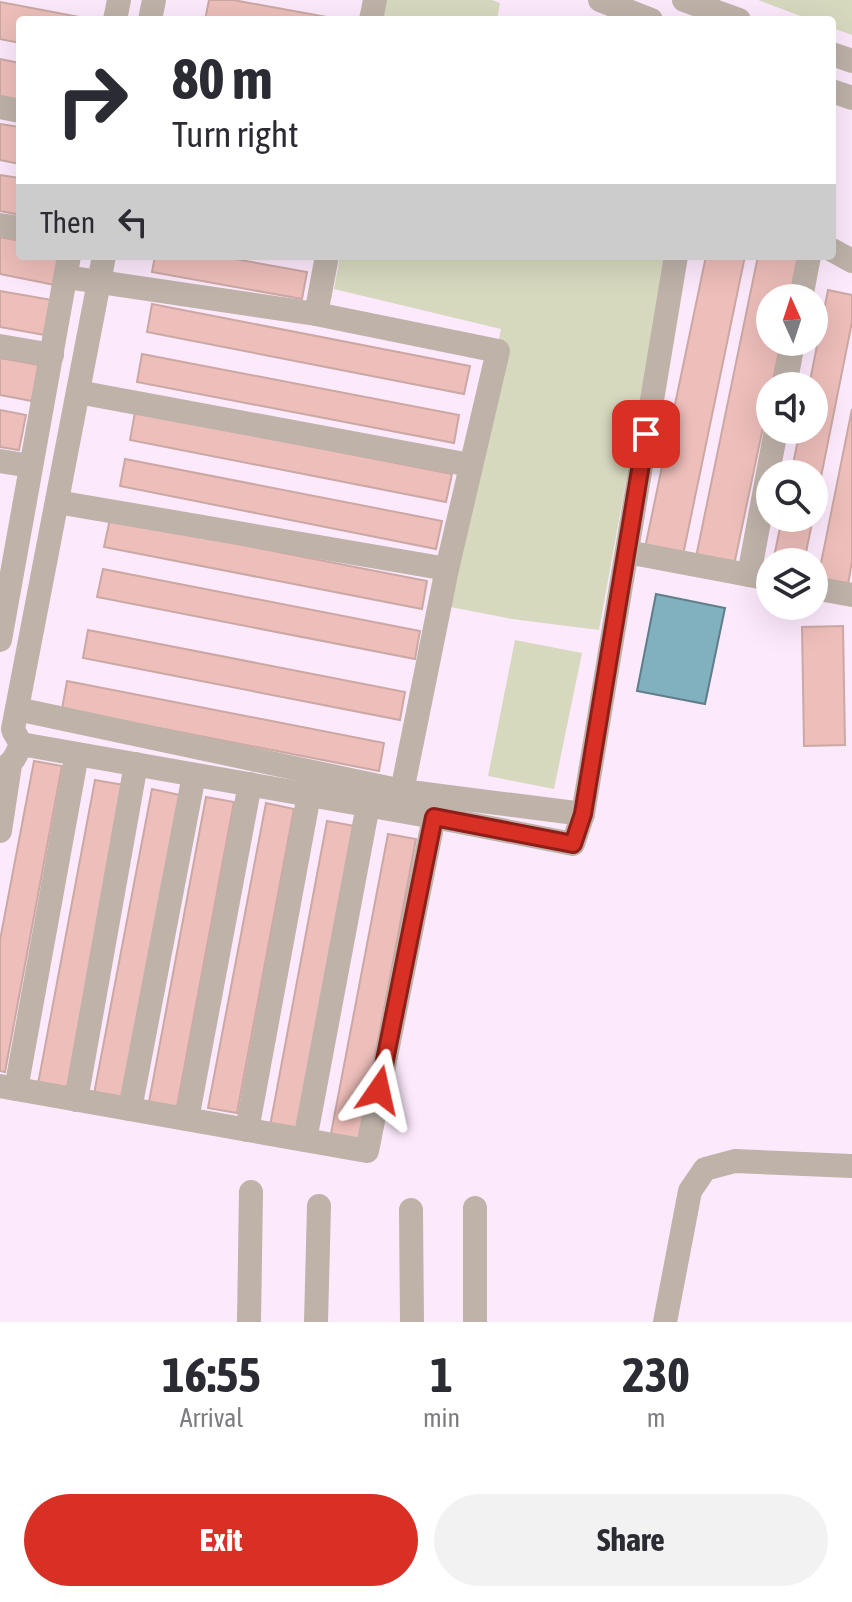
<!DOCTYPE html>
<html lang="en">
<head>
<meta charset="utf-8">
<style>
	:root { --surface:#fff; --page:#f2f2f3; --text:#2b2b33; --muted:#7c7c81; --accent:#d93025 }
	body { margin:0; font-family:"Asap Condensed",sans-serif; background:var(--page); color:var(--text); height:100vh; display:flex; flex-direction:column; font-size:30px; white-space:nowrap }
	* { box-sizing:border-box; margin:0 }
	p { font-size:26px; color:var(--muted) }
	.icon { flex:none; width:44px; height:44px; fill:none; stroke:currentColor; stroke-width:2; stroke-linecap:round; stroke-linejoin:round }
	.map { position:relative; height:1322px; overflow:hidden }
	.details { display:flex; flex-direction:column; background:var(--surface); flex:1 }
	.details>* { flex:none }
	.guide { position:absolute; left:16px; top:16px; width:820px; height:244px; border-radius:8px; box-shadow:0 8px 32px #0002; background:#fff; color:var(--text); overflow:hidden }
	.needle { width:52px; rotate:357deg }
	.buttons { position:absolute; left:756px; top:284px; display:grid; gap:16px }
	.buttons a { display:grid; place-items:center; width:72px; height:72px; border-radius:50%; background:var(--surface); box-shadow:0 8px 32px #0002; font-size:40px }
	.pin { position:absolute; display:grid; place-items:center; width:68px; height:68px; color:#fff; margin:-34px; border-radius:16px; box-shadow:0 4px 12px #0006 }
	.me { position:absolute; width:88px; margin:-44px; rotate:11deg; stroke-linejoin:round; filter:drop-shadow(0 0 6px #0008) }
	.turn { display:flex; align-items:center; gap:28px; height:168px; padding:0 24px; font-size:36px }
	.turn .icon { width:104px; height:104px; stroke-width:2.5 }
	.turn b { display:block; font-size:56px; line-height:68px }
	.then { display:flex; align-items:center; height:76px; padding:0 24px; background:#0003; gap:16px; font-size:30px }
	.eta { display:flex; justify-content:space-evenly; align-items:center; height:136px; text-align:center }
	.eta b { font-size:48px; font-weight:700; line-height:56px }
	.action { display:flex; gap:16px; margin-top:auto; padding:16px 24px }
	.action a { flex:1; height:92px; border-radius:48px; background:var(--accent); color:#fff; font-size:32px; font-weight:700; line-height:92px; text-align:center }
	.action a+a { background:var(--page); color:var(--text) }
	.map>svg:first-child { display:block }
	.green { fill:#d7d9bf }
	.water { fill:#81b0be; stroke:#5f7e8a; stroke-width:2 }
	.building { fill:#edbeba; stroke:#cba8a4; stroke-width:2 }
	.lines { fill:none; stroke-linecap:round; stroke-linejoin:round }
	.minor { stroke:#beb2a9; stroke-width:24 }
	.route-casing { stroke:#8d1f18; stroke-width:20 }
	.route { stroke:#d93025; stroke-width:14 }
</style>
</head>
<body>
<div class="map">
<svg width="852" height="1322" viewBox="0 0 852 1322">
	<rect width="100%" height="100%" fill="#fde9fc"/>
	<g class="green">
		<path d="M381,0H492L500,3L497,20H378Z"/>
		<path d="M758,0H852V35L832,28V20H811Z"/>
		<path d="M340,256H667L599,630L512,619L445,606L501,329L334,289Z"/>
		<path d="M515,640L582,653L554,789L488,776Z"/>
	</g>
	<path class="water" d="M656,594L725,608L705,704L637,691Z"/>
	<g class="building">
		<path d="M209,0H233L343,20H205Z"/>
		<path d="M0,2L95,20H20V43L0,39Z"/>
		<path d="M0,59L20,63V100L0,96Z"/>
		<path d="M0,124L20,127V164L0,160Z"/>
		<path d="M0,175L20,178V215L0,211Z"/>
		<path d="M0,237L20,241V256H60L55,285L0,274Z"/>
		<path d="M155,256H218L307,272L302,299L152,272Z"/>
		<path d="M706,256H745L683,555L645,548Z"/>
		<path d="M758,256H798L790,298H770V342H781L734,565L696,557Z"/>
		<path d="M828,290L852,295V322L814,512V474H791L800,430H814V386H809Z"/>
		<path d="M0,291L52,300L45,335L0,327Z"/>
		<path d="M152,304L470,366L464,394L147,332Z"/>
		<path d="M142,354L459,415L454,443L137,382Z"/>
		<path d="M0,358L39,365L32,401L0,395Z"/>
		<path d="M852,409V562L848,584L818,578Z"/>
		<path d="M0,410L26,415L19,450L0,447Z"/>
		<path d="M135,412L452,474L446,502L130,440Z"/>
		<path d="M125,459L442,521L436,549L120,486Z"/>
		<path d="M782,518H813L804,562H773Z"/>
		<path d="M110,519L427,581L422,609L104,547Z"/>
		<path d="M103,569L420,631L415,659L97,597Z"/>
		<path d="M843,626L845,745L804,746L802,627Z"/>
		<path d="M88,630L405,692L400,720L83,658Z"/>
		<path d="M67,681L384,743L379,771L62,709Z"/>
		<path d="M34,761L62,766L5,1072L0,1071V940Z"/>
		<path d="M95,780L124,785L67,1089L38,1084Z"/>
		<path d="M152,789L180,795L123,1100L94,1094Z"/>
		<path d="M206,797L234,802L177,1107L149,1102Z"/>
		<path d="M266,803L294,809L237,1113L208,1108Z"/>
		<path d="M327,821L355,826L298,1131L270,1126Z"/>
		<path d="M388,834L416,839L359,1144L330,1139Z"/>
	</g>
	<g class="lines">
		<g class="minor">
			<path d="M600,0L651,20"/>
			<path d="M684,0L739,20"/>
			<path d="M115,20L119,0"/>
			<path d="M150,20L154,0"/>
			<path d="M371,20L375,0"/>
			<path d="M832,54L852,61"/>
			<path d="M832,91L852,98"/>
			<path d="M0,107L20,111"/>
			<path d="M0,225L20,228"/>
			<path d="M832,250L852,261"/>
			<path d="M801,298L809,256"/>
			<path d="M316,314L327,256"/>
			<path d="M0,346L52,355"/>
			<path d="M785,386L793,342"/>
			<path d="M78,392L470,465"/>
			<path d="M0,461L31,466"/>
			<path d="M57,502L447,569"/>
			<path d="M627,552L770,579"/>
			<path d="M749,575L776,430"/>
			<path d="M814,588L852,595"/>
			<path d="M0,640L69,256"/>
			<path d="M17,709L402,791L447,569L498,351L316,314L66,277"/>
			<path d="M13,729L104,256"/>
			<path d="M21,744L434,817L573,844L583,814L676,256"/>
			<path d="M0,770C12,764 16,757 21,744L14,732"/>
			<path d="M402,791L583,814"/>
			<path d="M0,831L10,765"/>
			<path d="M0,1086L367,1151L434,817"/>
			<path d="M16,1089L77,754"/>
			<path d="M76,1100L136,764"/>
			<path d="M130,1109L194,775"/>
			<path d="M187,1119L250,784"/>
			<path d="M247,1130L309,795"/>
			<path d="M305,1140L368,805"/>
			<path d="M411,1210L412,1322"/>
			<path d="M249,1322L251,1192"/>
			<path d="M316,1322L319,1206"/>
			<path d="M475,1322V1208"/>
			<path d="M665,1322L690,1191L705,1169L735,1161L852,1166"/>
		</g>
	</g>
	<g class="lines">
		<g class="route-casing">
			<path id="route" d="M379,1090L434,817L573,844L583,814L646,434"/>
		</g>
		<use href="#route" class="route"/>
	</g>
</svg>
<div class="buttons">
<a><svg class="needle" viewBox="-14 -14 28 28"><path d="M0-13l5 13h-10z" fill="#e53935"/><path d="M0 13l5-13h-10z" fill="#7c7c81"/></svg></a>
<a><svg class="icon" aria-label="sound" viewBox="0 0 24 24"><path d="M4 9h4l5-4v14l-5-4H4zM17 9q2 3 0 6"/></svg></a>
<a><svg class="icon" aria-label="search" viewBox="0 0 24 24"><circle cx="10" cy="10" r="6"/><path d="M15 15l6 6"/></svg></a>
<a><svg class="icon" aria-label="layers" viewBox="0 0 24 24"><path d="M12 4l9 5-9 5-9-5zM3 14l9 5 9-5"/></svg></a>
</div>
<div class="pin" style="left:646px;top:434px;background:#d93025"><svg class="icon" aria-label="arrive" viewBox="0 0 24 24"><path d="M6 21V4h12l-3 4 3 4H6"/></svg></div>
<svg class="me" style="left:379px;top:1090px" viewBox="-20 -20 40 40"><path d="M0-17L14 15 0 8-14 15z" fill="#d93025" stroke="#fff" stroke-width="4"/></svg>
<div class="guide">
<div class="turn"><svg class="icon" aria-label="right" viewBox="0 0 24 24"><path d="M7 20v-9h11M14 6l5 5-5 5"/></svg><div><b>80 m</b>Turn right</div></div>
<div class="then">Then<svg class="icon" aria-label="left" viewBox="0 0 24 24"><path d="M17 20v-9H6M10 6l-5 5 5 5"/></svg></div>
</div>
</div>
<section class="details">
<div class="eta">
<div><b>16:55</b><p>Arrival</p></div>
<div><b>1</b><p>min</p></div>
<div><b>230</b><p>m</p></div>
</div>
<div class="action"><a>Exit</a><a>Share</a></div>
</section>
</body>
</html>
